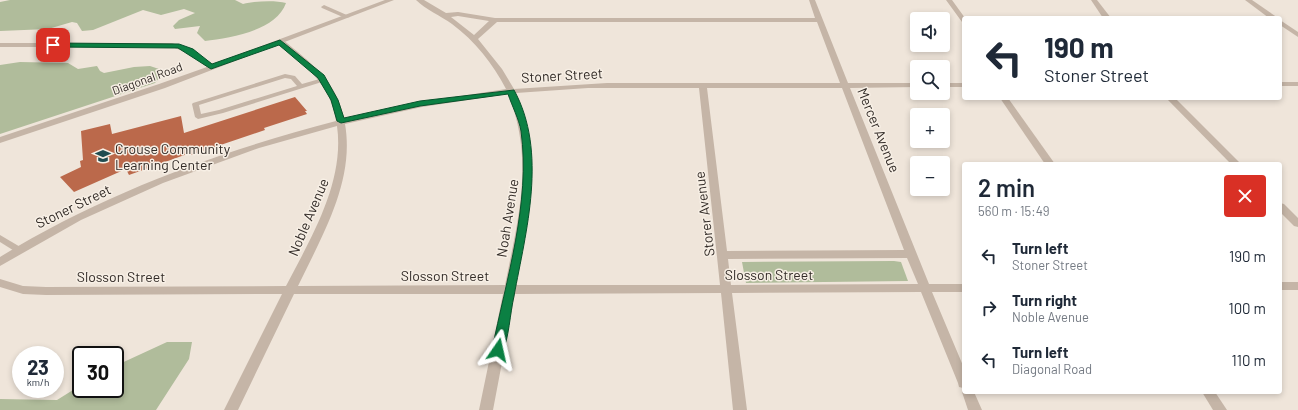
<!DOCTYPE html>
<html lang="en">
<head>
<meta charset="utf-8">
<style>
	:root { --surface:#fff; --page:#f2f2f3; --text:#1f2937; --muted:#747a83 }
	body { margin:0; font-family:Barlow,sans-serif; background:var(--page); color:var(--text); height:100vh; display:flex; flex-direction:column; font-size:15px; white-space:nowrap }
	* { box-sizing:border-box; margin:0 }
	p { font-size:13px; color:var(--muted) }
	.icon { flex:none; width:22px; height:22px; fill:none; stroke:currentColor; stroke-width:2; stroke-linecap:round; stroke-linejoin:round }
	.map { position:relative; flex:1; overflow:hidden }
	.sheet { position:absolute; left:962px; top:162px; width:320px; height:232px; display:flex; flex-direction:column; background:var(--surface); border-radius:4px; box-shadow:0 2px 6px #0003 }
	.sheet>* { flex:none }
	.hud { position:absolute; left:962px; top:16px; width:320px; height:84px; border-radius:4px; box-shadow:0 2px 6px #0003; background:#fff; color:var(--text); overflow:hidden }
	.tools { position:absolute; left:910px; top:12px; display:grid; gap:8px }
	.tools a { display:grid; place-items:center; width:40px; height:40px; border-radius:4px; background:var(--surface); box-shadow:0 2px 6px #0003; font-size:20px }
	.speed { position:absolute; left:12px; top:346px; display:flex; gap:8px; font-size:20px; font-weight:700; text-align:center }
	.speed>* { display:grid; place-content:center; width:52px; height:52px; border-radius:50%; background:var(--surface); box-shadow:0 2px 6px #0003; line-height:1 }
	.speed small { font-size:10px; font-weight:400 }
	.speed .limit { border:2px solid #111; border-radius:6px; background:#fff; color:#111 }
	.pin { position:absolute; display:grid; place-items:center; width:34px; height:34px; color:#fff; margin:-17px; border-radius:8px; box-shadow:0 2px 6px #0006 }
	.me { position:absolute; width:44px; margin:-22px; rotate:11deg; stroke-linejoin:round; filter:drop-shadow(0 0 3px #0008) }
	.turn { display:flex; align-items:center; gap:14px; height:84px; padding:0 16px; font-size:18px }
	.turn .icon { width:52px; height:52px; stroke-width:2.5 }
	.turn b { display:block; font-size:28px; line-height:34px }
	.round { display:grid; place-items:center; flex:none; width:42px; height:42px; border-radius:4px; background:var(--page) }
	.summary { display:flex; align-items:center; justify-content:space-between; height:68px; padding:0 16px }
	h1 { font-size:24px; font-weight:600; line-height:30px }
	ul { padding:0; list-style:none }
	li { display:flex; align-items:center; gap:12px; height:52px; padding:0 16px }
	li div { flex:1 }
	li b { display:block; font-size:15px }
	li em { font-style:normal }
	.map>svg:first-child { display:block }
	.green { fill:#b0bc9b }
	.building { fill:#bb694b }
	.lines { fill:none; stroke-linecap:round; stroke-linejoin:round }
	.service { fill:#c5b5a7; fill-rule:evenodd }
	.minor { fill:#c5b5a7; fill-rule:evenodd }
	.tertiary { fill:#c5b5a7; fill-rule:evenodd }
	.route { fill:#0b8043; stroke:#07532c }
	.labels { text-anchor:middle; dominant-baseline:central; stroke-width:3; stroke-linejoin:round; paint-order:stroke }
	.far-street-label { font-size:12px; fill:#322b27; stroke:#f7efe5 }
	.street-label { font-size:14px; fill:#322b27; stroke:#f7efe5 }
	.poi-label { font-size:14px; fill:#322b27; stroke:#f7efe5; text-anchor:start }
</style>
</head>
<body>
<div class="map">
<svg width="1298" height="410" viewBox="0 0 1298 410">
	<rect width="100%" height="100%" fill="#efe5da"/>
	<g class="green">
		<path d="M10,0H235L243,4C255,1 275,0 286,3C276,31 230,38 205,41L197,33L200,26L175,29L173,26L179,20L195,13L184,9L161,15L143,10L93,30L82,31L77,23L72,22L48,29L0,31V2Z"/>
		<path d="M20,62L68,63L78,69L97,66L100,71L104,73L134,67L150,66L159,69L160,77L155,83L0,134V65Z"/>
		<path d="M894,261L901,262L908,281L746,283L742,262Z"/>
		<path d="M167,342H192L189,359L156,410H0V399L57,400L81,385V389H115V366Z"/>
	</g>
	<path class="building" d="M295,97L307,111H305L307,114L264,128L265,130L191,155L190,153L129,175L126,169L74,192L60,177L81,167L80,161L83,160L81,131L110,124L112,134L181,116L184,133Z"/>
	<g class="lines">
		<g class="service">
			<path d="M324,5L349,16L350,17L345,18L322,8L321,7Z"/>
			<path d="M285,74L295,76L302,84L323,78L326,80L325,81L223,113L198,119L195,117L192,104L193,103ZM285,78L291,79L297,86L219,110L201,114L199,105Z"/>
			<path d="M0,235L22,248L23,250L22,252H16L0,242Z"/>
		</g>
		<g class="minor">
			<path d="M416,0H424L446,13L458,12L495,18H815L809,0H815L848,83H917V87L850,88L929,284H964V292H932L964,368V392H974L982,410H968L962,392L963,388L959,387L958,383L921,292L732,293L747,410H733L721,293L515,294L493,410H479L503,294H294L238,410H224L282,294L46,295L23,294L0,287V279L23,286L46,287L286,286C311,238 345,182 337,126L259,148L163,183L81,220L0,266V257C104,193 218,152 336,121C330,83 306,66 277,44V40H283C310,62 338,82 344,119L422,102L506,89C493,64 475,41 452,24C441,16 425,9 416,0ZM458,16L489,21L474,35L451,17ZM497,22H817L840,83H607L514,89L502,69L478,39ZM588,88H699L720,285H516C529,218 544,159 516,93ZM707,88H842L904,250L727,251ZM508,94C535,160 518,219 505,285L298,286C322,236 355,181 345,124L422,107ZM907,258L918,284L731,285L728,259Z"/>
			<path d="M946,0H952L965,18H964V23L962,22Z"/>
			<path d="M1091,0H1097L1111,18H1103Z"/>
			<path d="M1245,0H1252L1278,18H1269Z"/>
			<path d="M1280,20L1298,32V37L1280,25Z"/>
			<rect x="1280" y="82" width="18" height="4"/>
			<rect x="943" y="83" width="21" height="4"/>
			<path d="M1000,98H1008L1055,164H1045Z"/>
			<path d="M1166,98H1175L1241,164H1231Z"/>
			<path d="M1280,203L1284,204L1298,218V227L1294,226L1280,212Z"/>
			<rect x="1280" y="282" width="18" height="8"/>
			<path d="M1202,392H1215L1227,410H1213Z"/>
		</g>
		<path class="tertiary" d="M385,0H394L165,88L0,143V137L159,84L207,67L185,52L172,47H0V43H172L190,49L213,64Z"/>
	</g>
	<path class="route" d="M280,40L324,75L338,100L344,118L420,101L514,90C548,152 526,231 514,296C510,313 509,339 502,353H494L492,350C506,280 531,202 521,131C519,119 512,106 508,94L420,106L341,123L337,121L331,100L318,78L279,45L211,69L178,48L53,47L49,45L53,43L179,44L193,49L212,64Z"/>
	<defs>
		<g id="school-bare" transform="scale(1.2)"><path d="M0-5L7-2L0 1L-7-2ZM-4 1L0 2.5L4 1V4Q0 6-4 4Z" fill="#204c50" stroke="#f7efe5" stroke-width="2.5" paint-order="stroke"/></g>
	</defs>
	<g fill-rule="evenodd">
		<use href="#school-bare" x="103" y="156"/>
	</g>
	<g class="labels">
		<g class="far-street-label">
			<text transform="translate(147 78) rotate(-20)">Diagonal Road</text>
		</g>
		<g class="street-label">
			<text transform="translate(562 75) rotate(-3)">Stoner Street</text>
			<text transform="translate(879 130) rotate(68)">Mercer Avenue</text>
			<text transform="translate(73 206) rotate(-26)">Stoner Street</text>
			<text transform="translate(704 214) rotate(-97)">Storer Avenue</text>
			<text transform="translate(308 217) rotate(-67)">Noble Avenue</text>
			<text transform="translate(507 218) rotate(-81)">Noah Avenue</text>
			<text x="769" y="274">Slosson Street</text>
			<text x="445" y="275">Slosson Street</text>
			<text x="121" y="276">Slosson Street</text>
		</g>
		<g class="poi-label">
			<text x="115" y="148">Crouse Community<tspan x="115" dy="16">Learning Center</tspan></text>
		</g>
	</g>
</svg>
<div class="tools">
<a><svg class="icon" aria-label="sound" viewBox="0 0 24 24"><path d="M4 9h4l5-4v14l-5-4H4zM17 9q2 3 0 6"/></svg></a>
<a><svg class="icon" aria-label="search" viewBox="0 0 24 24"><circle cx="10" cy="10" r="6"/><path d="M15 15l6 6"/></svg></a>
<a>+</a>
<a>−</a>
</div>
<div class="speed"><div>23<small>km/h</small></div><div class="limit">30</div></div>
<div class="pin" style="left:53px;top:45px;background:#d93025"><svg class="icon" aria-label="arrive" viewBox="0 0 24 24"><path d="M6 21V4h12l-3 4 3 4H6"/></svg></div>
<svg class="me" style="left:498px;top:350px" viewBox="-20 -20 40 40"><path d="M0-17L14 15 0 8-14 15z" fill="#0b8043" stroke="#fff" stroke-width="4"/></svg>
<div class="hud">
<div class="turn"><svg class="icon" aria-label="left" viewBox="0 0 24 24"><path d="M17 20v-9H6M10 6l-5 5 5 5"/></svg><div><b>190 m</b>Stoner Street</div></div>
</div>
<section class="sheet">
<div class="summary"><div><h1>2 min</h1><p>560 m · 15:49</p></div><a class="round" style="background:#d93025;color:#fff"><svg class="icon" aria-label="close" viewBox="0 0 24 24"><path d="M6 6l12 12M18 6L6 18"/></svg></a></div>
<ul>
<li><svg class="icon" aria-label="left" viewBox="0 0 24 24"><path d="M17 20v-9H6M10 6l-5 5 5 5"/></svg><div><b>Turn left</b><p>Stoner Street</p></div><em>190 m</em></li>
<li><svg class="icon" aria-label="right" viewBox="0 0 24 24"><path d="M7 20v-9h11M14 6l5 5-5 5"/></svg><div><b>Turn right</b><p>Noble Avenue</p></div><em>100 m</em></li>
<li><svg class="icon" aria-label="left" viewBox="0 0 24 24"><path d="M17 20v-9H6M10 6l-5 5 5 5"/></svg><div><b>Turn left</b><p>Diagonal Road</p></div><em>110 m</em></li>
</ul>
</section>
</div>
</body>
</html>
